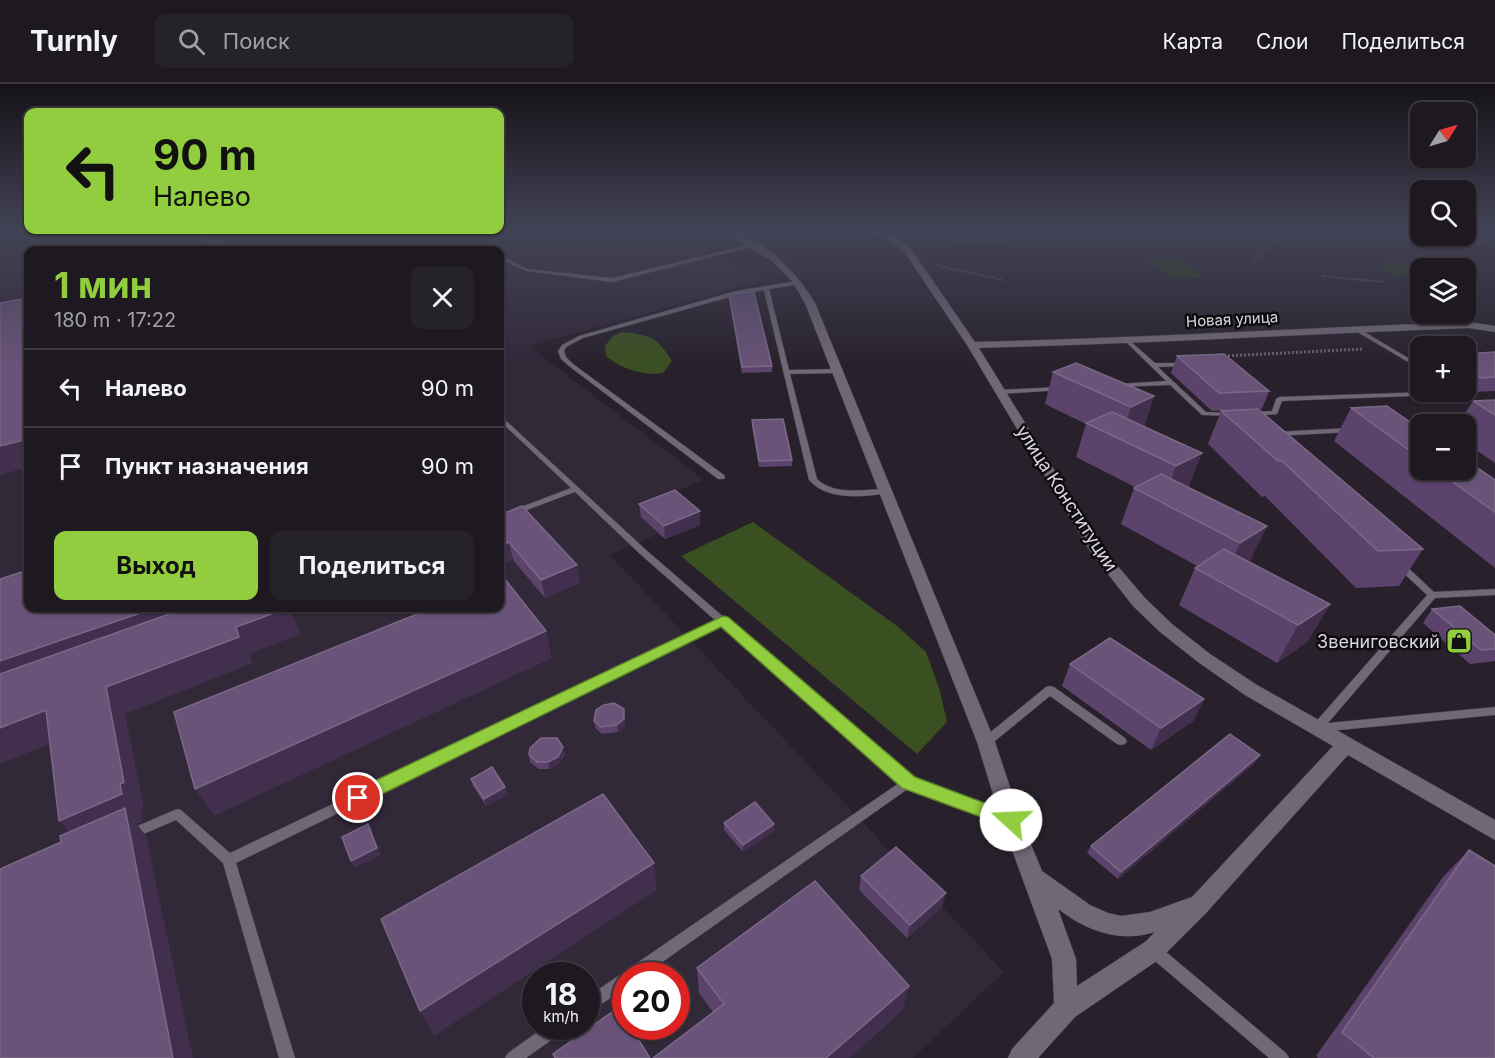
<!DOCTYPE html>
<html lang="ru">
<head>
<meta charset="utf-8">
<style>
	:root { --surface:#1e1921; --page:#26222a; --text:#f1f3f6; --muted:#a1a0a5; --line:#3c383f; --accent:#91cd3f }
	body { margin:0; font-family:Inter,sans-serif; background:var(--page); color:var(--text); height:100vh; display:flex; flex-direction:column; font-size:22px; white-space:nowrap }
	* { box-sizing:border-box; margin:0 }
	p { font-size:20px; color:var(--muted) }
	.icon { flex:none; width:33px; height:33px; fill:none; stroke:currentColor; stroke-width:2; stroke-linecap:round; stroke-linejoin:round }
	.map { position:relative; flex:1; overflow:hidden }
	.sheet { position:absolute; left:24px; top:162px; width:480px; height:366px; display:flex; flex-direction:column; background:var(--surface); border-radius:12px; box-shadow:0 2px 4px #0004,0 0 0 2px var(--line) }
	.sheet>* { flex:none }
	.guide { position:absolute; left:24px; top:24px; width:480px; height:126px; border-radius:12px; box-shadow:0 2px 4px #0004,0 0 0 2px var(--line); background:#91cd3f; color:#111; overflow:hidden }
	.needle { width:39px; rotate:53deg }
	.buttons { position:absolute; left:1410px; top:18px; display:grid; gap:12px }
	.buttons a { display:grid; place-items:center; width:66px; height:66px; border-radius:12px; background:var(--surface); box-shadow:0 2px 4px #0004,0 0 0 2px var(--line); font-size:30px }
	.speed { position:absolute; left:522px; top:878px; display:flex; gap:12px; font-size:30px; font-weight:700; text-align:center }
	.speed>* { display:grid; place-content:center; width:78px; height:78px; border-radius:50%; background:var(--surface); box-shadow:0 2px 4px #0004,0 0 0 2px var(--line); line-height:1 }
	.speed small { font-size:15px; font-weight:400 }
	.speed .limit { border:9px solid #d22; background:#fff; color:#111 }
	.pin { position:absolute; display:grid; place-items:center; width:51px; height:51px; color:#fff; margin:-26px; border:3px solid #fff; border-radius:50%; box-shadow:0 2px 6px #0007 }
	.me { position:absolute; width:66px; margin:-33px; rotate:290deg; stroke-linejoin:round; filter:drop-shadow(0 0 4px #0008) }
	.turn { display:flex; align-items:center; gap:21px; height:126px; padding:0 30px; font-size:27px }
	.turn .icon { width:78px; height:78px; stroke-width:2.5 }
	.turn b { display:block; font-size:42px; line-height:51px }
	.round { display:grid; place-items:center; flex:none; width:63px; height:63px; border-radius:12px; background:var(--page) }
	.summary { display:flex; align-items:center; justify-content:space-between; height:102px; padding:0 30px }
	h1 { font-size:36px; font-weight:700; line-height:45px; color:var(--accent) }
	.primary-button { display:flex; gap:12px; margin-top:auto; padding:12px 30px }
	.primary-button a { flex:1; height:69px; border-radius:12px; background:var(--accent); color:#111; font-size:24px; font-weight:700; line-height:69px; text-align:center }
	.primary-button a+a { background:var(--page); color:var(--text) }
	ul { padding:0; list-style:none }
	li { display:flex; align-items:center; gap:18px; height:78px; padding:0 30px; border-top:2px solid var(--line) }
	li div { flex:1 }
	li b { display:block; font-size:22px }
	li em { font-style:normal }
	header { display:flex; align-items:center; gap:36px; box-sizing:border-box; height:84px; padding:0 30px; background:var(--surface); border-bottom:2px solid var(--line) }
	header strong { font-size:28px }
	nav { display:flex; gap:33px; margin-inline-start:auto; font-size:21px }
	.search { width:420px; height:54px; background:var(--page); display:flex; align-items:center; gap:15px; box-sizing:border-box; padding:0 21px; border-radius:12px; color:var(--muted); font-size:22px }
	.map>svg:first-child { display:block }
	.built { fill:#312838; fill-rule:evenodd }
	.green { fill:#273b0c }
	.forest { fill:#3b5021 }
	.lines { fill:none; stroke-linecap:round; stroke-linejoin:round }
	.service-casing { stroke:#463f4a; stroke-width:1 }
	.minor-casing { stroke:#463f4a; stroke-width:1 }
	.tertiary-casing { stroke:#463f4a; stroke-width:1 }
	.path-far1 { stroke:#69636d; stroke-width:2; stroke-dasharray:1.5 1.5; stroke-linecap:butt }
	.path { stroke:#69636d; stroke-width:3; stroke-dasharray:2 2; stroke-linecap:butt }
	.service { fill:#706876; fill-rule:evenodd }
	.minor { fill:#706876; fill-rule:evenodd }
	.tertiary { fill:#706876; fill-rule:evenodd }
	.wall { fill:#5c436c }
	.shaded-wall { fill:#412f4d }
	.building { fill:#695378; stroke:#7b6888; stroke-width:1.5 }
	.route { fill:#91cd3f; stroke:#5e8529; stroke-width:1.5 }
	.labels { text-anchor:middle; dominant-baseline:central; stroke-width:5; stroke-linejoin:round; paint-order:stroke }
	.far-street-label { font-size:15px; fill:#dbd7df; stroke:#0f0c11 }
	.street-label { font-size:18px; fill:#dbd7df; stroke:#0f0c11 }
	.poi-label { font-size:18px; fill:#dbd7df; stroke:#0f0c11; text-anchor:end }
</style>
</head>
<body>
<header>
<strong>Turnly</strong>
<div class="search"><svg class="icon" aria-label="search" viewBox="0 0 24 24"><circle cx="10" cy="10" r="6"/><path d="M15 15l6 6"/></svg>Поиск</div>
<nav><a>Карта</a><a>Слои</a><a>Поделиться</a></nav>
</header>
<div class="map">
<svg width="1495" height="974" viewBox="0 0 1495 974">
	<rect width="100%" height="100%" fill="#28212c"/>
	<path class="built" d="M0,147H657L765,196L529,262L704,396L675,408L702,431L610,471L1004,888L913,974H0ZM28,166H500V524H28ZM536,891H586V942H536ZM626,891H676V942H626Z"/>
	<g class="green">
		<path d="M1177,175L1207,194L1175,195L1147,176Z"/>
		<path d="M1411,178L1425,184H1420V191L1398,192L1378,183L1391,182L1387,180Z"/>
	</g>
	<g class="forest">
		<path d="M623,248C651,251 657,253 672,277L663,289C643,292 622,285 606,272L605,262L613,252Z"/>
		<path d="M753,438L897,542L926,568L940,607L947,638L917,670L681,472Z"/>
	</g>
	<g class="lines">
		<g class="service-casing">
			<g id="service">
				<path d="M190,147H196L230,166H225Z"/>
				<path d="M753,160L755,162L612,198L526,187L500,175V172H502L527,185L612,194Z"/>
				<path d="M799,197L801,198V200L769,205L789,286L838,285L841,287L838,289L790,290L817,395C835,412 863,405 886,405H889L890,407L889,409C864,413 827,417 809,396L764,206L737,211L583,254L566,263L564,267L566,273L573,280L724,391L725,393L724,395H718L569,282L561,275L558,267L562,261L579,252L736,207Z"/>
				<path d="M1356,243L1420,281V285L1354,246V244Z"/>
				<path d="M1128,255L1155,279H1188V281L1186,282L1158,283L1206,328L1230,329L1232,330V332L1202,331L1170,301L1116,303L1115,302L1118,300L1166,297L1126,258L1125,257Z"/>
				<path d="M1060,303L1062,304V306L999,310L996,308L999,306Z"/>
				<path d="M1466,307V308L1465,309L1463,310L1282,317L1277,330L1252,332L1249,330L1252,328L1272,327L1276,315L1279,313Z"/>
				<path d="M500,332L502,333L645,465L912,696L1015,732L1017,736L1015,740L1011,741L909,704L644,891H626V904L586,930V914L899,699L722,542L236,779L295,974H279L223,779L176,736L132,755L128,754L126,750L128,746L177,725L181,726L230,769L716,537L639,469L575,408L500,436V431L571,404L500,337Z"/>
				<path d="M1349,344H1352V348L1276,352L1272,350L1276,348Z"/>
				<path d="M1400,478L1403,479L1434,508L1495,505V511L1435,514L1328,639L1495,623V631L1319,648L1313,647L1311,644L1313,641L1427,511L1397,483L1396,481L1397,479Z"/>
				<path d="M1050,602L1054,603L1125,654L1127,657L1125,660L1121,661L1117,660L1050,612L990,661L986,662L982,661L980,658L982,655L1046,603Z"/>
				<path d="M1154,860L1159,862L1286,969L1289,974H1269L1149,872L1147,867L1149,862Z"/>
				<path d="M546,942H567L564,947L526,974H505L508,969Z"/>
			</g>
		</g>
		<g class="minor-casing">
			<path id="minor" d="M1469,238L1495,242V248L1469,244C1303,250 1138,260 972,264L967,261L972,258C1138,254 1303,244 1469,238Z"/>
		</g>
		<g class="tertiary-casing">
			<path id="tertiary" d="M723,147C759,147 798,190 815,219L995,658L1021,736L1042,787L1090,821L1108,829L1121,832L1150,828L1192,813L1333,662L1245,611L1198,578L1160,548L1133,522L1090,467L967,261L903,166L887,155L869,147C886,147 896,153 909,162L977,261L1103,465L1145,514L1172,540L1210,570L1257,601L1495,736V756L1348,671L1207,828L1161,874L1075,933L1038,974H1008L1012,965L1054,919L1052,875L1001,736L977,658L805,219L792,197L772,177ZM1058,825C1087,847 1119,859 1155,848L1145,858L1077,902L1076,875Z"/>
		</g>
		<g class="path-far1">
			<path d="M921,147C962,163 1000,162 1041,147"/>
			<path d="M1361,147L1415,157L1495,159"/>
			<path d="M1253,178L1268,162L1288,147"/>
			<path d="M936,181L1003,196"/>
			<path d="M1322,192L1384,198"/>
		</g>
		<path class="path" d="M1224,272L1363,265"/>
		<use href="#service" class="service"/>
		<use href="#minor" class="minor"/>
		<use href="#tertiary" class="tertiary"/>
	</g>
	<g class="wall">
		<path d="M729,210L772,282V288L742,289L729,216Z"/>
		<path d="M1495,268V307L1473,308L1466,304V270Z"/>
		<path d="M1177,272L1269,307L1262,325L1212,327L1171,289Z"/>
		<path d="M1053,288L1154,312L1144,343L1202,369L1188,403L1267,442L1249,478L1330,520L1307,558L1277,579L1179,521L1195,484L1197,482L1121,440L1134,404L1135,403L1076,373L1086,340L1045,320Z"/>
		<path d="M1495,316V379L1466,359V340H1458L1473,317Z"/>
		<path d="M1351,324L1420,345V386H1466L1495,396V484L1334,357Z"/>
		<path d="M1221,327L1423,465L1399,502L1356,504L1265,412L1262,413L1208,360Z"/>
		<path d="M752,336L792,376V382L759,383L752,342Z"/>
		<path d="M639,420L700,441L665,455L641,433Z"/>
		<path d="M500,431L580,499L545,514L513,476Z"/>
		<path d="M1432,525L1495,551V577L1470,580L1423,539Z"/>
		<path d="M1070,580L1204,615L1193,637L1151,666L1062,602Z"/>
		<path d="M625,632V642L618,648L602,650L596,645L594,637Z"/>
		<path d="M565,670L559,680L549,685H539L530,678L529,671Z"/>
		<path d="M1256,678L1118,795L1087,769L1091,762Z"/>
		<path d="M471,695L508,710L486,722L473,702Z"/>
		<path d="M724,739L774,740V747L743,768L724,746Z"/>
		<path d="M1469,766L1495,974H1318L1316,972L1443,793Z"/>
		<path d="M861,792L942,823L907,854L859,806Z"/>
		<path d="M697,884L909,902L902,927L713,928L699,909Z"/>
	</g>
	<g class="shaded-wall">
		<path d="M1154,312L1143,345L1120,356L1131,323Z"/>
		<path d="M28,355V383L0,391V362Z"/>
		<path d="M1202,369L1188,404L1163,417L1176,382Z"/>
		<path d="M700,427V441L665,455L664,442Z"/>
		<path d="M1267,442L1249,479L1223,496L1240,459Z"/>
		<path d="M509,458L513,476L500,482V462Z"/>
		<path d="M577,481L580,499L545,514L541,496Z"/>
		<path d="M1330,520L1307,558L1277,579L1298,541Z"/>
		<path d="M155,524H243L0,612V577Z"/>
		<path d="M289,524L301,550L249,570L253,579L125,630L144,725L141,726L143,737L137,740L146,752L193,974H173L82,764L59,737L106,603L236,543Z"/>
		<path d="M546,547L552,574L214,732L195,705Z"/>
		<path d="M1204,615L1193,637L1151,666L1161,644Z"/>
		<path d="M624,625L625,632V642L618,648L617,641Z"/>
		<path d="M46,626L67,653L0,680V644Z"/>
		<path d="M563,663L565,670L559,680L549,685L548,678Z"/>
		<path d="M1260,671L1256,678L1118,795L1121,788Z"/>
		<path d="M505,703L508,710L486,722L484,715Z"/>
		<path d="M368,740L381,771L355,784L351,777Z"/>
		<path d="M774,740V747L743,768V761Z"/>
		<path d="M654,779L657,806L434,952L420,927Z"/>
		<path d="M946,809L942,823L907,854L910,841Z"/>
		<path d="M909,902L902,927L850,974H826Z"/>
	</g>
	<g class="building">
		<path d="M754,208L772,282L742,283L729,210Z"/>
		<path d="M28,214V355L0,362V219Z"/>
		<path d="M1495,268V293L1481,294L1466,285V270Z"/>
		<path d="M1224,270L1269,307L1219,309L1177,272Z"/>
		<path d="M1076,279L1154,312L1131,323L1053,288Z"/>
		<path d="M1495,316V331L1473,317Z"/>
		<path d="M1387,322L1420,345V374L1351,324Z"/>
		<path d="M1258,325L1423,465L1378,467L1282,377H1278L1221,327Z"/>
		<path d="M1112,328L1202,369L1176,382L1086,339Z"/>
		<path d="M783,335L792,376L759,377L752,336Z"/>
		<path d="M1466,376L1495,396V428L1436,386H1466Z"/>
		<path d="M1161,390L1267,442L1240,459L1134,404Z"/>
		<path d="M675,406L700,427L664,442L639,420Z"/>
		<path d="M522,422L577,481L541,496L509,458L500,462V431Z"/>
		<path d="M1224,465L1330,520L1298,541L1195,484Z"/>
		<path d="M28,486V524H155L0,577V495Z"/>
		<path d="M504,494L546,547L195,705L174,628L432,524H500V496Z"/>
		<path d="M1460,522L1495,551V565L1481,566L1432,525Z"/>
		<path d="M186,524H288L236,543L239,553L106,603L124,698L120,700L122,710L59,737L46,626L0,644V590Z"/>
		<path d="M1110,554L1204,615L1161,644L1070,580Z"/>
		<path d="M614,619L624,625V635L617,641L601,643L594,637L596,626L604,621Z"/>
		<path d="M1230,650L1260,671L1121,788L1091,762Z"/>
		<path d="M541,654H557L563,663L558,673L548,678H537L529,671L530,664Z"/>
		<path d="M492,683L505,703L484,715L471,695Z"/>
		<path d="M603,710L654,779L420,927L381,835Z"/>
		<path d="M755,718L774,740L743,761L724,739Z"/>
		<path d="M125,724L173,974H0V785L61,758L60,752Z"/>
		<path d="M368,740L377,764L351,777L342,753Z"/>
		<path d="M896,763L946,809L910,841L861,792Z"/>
		<path d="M1469,766L1495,782V974H1374L1342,948Z"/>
		<path d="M815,797L909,902L826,974H653L724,920L697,884Z"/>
		<path d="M619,923L626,934V942H630L650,974H555L553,970Z"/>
	</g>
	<linearGradient id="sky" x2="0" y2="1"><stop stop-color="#161218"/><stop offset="0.52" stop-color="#424356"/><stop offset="1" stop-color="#424356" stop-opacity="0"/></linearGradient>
	<rect width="1495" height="283" fill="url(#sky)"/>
	<path class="route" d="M723,532L728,533L915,693L1017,731L1020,736L1017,742L1011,744L902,704L721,543L364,719L358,721L351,719L348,714L351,708Z"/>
	<defs>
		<g id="shop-square" transform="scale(1.35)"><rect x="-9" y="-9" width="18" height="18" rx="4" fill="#91cd3f" stroke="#0f0c11"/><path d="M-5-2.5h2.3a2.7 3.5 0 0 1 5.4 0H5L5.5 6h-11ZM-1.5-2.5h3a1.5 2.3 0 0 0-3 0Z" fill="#111"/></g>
	</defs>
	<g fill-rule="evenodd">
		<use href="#shop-square" x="1459" y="557"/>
	</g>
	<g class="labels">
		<g class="far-street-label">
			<text transform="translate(1232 235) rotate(-3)">Новая улица</text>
		</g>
		<g class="street-label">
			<text transform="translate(1067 414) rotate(57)">улица Конституции</text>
		</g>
		<g class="poi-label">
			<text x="1440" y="557">Звениговский</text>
		</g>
	</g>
</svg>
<div class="buttons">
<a><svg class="needle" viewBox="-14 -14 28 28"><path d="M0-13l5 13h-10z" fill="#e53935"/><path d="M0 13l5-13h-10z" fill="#a1a0a5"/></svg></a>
<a><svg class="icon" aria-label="search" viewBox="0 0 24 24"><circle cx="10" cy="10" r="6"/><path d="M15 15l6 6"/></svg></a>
<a><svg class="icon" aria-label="layers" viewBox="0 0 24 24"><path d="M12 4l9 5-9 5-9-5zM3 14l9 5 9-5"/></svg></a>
<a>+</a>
<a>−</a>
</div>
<div class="speed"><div>18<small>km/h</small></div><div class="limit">20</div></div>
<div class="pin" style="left:358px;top:714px;background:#d93025"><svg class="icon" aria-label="arrive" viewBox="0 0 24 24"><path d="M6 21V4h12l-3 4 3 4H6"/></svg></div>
<svg class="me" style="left:1011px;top:736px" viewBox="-20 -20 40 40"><circle r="19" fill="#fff"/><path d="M0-13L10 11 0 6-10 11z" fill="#91cd3f"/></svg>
<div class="guide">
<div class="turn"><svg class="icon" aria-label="left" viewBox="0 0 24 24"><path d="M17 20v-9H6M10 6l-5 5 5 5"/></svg><div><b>90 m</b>Налево</div></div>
</div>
<section class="sheet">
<div class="summary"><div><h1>1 мин</h1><p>180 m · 17:22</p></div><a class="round"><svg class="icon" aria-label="close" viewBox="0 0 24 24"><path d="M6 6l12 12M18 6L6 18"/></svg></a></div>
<ul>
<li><svg class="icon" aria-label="left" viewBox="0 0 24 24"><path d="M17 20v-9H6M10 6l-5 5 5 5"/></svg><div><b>Налево</b></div><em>90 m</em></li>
<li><svg class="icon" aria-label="arrive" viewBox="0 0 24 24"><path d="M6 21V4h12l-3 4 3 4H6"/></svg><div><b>Пункт назначения</b></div><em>90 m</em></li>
</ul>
<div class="primary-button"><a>Выход</a><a>Поделиться</a></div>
</section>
</div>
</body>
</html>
